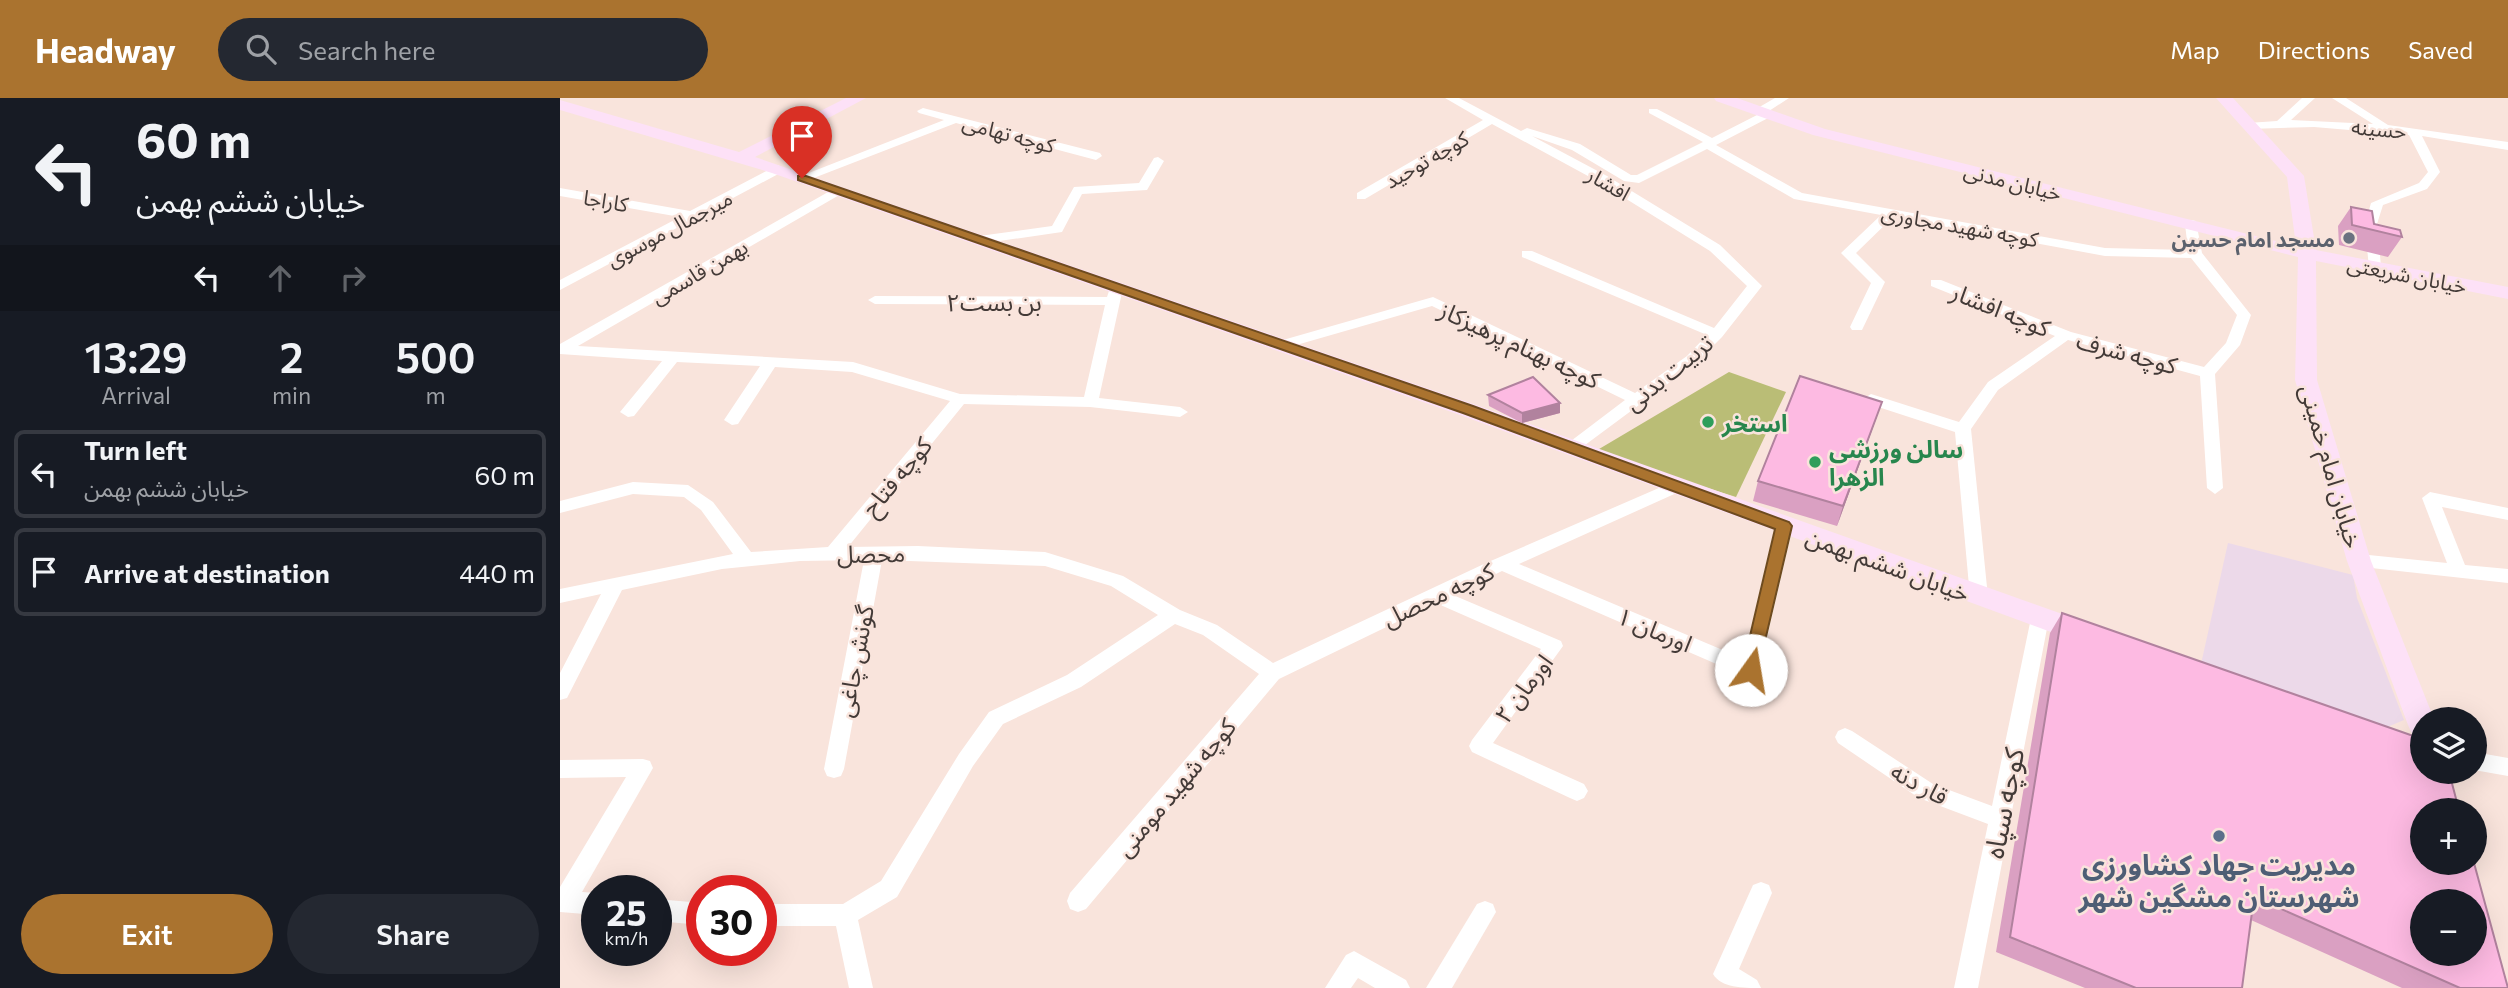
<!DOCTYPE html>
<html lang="en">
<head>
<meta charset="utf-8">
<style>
	:root { --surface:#171b24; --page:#242831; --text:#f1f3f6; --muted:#9ea1a6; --line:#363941; --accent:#aa732f }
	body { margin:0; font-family:Commissioner,"Noto Sans Arabic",sans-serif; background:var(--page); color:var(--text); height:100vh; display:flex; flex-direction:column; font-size:26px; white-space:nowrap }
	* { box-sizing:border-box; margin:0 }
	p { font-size:23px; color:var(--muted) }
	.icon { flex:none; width:38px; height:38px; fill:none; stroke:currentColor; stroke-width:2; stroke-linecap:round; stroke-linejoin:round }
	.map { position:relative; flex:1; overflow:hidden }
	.details { display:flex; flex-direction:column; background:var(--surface); width:560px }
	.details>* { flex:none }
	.top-card { background:#171b24; color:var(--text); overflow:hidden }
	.fabs { position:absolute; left:1850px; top:609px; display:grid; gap:14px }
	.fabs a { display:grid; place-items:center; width:77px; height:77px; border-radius:50%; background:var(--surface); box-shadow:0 7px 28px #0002; font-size:35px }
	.speed { position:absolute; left:21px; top:777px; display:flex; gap:14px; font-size:35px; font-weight:700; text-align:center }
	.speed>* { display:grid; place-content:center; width:91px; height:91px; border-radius:50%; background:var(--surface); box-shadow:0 7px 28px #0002; line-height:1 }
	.speed small { font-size:18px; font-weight:400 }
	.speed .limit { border:10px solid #d22; background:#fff; color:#111 }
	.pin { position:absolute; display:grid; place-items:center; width:60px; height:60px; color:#fff; margin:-72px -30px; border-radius:50% 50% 50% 0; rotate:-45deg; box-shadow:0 0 7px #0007 }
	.pin .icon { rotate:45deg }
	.me { position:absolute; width:77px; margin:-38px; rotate:13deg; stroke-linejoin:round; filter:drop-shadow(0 0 5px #0008) }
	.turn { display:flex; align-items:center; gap:24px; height:147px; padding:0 21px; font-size:32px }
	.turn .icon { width:91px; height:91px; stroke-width:2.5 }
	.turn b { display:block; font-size:49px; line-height:60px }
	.lanes { display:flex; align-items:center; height:66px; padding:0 21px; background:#0003; justify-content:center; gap:35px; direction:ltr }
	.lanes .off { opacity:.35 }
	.eta { display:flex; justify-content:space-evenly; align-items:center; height:119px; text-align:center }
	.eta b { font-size:42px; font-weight:600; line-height:49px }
	.primary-button { display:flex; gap:14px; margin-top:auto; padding:14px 21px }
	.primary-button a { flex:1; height:80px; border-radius:42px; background:var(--accent); color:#fff; font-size:28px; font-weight:600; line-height:80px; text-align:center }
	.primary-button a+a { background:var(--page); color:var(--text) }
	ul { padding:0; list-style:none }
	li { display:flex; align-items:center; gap:21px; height:88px; margin:0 14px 10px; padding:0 7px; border:4px solid var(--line); border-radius:10px }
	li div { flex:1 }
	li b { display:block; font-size:26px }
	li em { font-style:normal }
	header { display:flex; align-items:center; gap:42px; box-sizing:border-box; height:98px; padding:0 35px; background:var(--accent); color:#fff }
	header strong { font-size:33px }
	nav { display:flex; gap:38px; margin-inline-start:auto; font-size:24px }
	.search { width:490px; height:63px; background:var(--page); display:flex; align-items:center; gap:18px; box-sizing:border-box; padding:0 24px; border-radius:38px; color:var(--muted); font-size:26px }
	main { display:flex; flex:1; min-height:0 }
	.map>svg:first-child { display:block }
	.commercial { fill:#ecd9e9 }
	.green { fill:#babd76 }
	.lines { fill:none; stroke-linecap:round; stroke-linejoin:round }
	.street { fill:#fff; fill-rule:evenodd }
	.secondary { fill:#fde1f7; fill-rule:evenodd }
	.wall { fill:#daa0c2 }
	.shaded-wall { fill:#b1829e }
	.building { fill:#fdbae2; stroke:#b1829e; stroke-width:2; fill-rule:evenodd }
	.route { fill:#aa732f; stroke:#6e4b1f; stroke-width:2 }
	.worship-dot { fill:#6b7280; stroke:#f9e4dc; stroke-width:2.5 }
	.leisure-dot { fill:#2e9e5b; stroke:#f9e4dc; stroke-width:2.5 }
	.service-dot { fill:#5c6f8a; stroke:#f9e4dc; stroke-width:2.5 }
	.labels { text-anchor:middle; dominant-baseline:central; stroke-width:5; stroke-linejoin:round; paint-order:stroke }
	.far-street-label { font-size:21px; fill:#433a37; stroke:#f9e4dc }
	.far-worship-label { font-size:21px; font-weight:bold; fill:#5b616d; stroke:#f9e4dc; text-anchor:end }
	.street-label { font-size:24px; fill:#433a37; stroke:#f9e4dc }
	.leisure-label { font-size:24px; font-weight:bold; fill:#27864d; stroke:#f9e4dc; text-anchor:start }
	.near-street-label { font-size:28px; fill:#433a37; stroke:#f9e4dc }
	.near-service-label { font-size:28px; font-weight:bold; fill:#4e5e75; stroke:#f9e4dc }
</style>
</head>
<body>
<header>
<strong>Headway</strong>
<div class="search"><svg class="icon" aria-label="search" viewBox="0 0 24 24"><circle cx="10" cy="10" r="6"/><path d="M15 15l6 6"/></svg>Search here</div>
<nav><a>Map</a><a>Directions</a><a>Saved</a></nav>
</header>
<main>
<section class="details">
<div class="top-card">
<div class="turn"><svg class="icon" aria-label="left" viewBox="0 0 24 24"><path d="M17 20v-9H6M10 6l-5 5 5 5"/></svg><div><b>60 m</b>خیابان ششم بهمن</div></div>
<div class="lanes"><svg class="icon" aria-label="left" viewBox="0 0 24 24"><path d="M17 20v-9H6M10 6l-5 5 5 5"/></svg><svg class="icon off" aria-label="ahead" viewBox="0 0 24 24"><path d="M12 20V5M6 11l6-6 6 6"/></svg><svg class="icon off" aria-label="right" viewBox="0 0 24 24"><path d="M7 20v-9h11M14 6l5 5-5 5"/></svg></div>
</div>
<div class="eta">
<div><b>13:29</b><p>Arrival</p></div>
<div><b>2</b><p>min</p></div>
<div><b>500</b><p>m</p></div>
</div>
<ul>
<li><svg class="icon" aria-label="left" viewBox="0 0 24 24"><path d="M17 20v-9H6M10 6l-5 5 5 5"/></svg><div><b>Turn left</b><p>خیابان ششم بهمن</p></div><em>60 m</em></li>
<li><svg class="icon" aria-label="arrive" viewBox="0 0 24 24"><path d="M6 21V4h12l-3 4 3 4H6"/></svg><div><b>Arrive at destination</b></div><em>440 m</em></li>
</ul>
<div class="primary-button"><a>Exit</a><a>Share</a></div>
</section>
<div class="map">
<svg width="1948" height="890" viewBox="0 0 1948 890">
	<rect width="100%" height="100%" fill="#f9e4dc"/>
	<path class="commercial" d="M1668,445L1793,477L1797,500L1844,622L1825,630L1641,566Z"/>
	<path class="green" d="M1169,274L1226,294L1176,399L1034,354Z"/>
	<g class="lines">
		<g class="street">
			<path d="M885,0H899L961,33L967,30L1020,46L1071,77H1077L1143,44L1089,15V11H1097L1152,40L1199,16L1194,13L1196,11L1215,0H1229L1209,13L1214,16L1212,18L1156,47L1242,95L1545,150L1628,152L1625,126L1631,122L1636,123L1642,155L1691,217L1680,247L1655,276L1663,390L1655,396L1647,390L1640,278L1508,242L1438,292L1411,331L1428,499L1425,504L1419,506L1413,504L1410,499L1395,334L1306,305L1303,301L1311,296L1399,324L1428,284L1495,238L1371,188V182H1381L1511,234L1644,269L1666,245L1677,217L1631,160L1545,158L1333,119L1296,155L1325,184L1302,232H1292L1290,229L1311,185L1281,155L1321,117L1234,101L1147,51L1079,85L1064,83L1012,52L972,38L1047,78L1160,147L1202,188L1162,239L1137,264L1017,353H1005L1003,349L1065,302L872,208L726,250H716L714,247L716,244L873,199L1075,295L1127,258L1147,237L962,159V153H972L1154,230L1187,188L1150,153L1039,84L932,26L805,101H797V95L923,22Z"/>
			<path d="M1742,0H1755L1731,22L1813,26L1772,0H1786L1828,27L1948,44V52L1862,38L1880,74L1867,91L1823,107L1817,126L1821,168L1819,171H1809L1805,126L1811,105L1859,85L1868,74L1849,37L1754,29L1688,31L1682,28L1688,25L1717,23Z"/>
			<path d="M363,10L540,55L542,58L536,62L396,25L246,83L236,80L384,22L359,15L357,13Z"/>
			<path d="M598,59L604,63L587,92L522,96L502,134L419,146L412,142L419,138L492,128L514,89L579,85L594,60Z"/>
			<path d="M218,67L224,71L222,74L0,192V182L120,119L0,98V90L130,113Z"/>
			<path d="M277,89L281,90V96L18,248L293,264L400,296L524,299L545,207L315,206L308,202L315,198L547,199L551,187L556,186L563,190L539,300L620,309L628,314L620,319L530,309L404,306L288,449L358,448L485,454L563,478L620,512L657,527L713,565L926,465L1115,383L1121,385L1123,389L1121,393L959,466L1184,561L1215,428L1218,423H1230L1233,428L1198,578L1191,580L1184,578L942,473L893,497L1001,543L1003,548L933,645L1024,686L1028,693L1024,700L1017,703L1010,700L912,654L909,648L912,642L981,551L876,505L719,581L526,811L518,814L510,811L507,803L510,795L699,576L643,537L615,526L521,589L443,626L413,668L337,799L298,822L313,890H289L276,828H201V806H283L321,783L399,656L429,614L507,577L598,517L551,488L485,468L322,462L284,671L281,678L274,680L267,678L264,671L304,462L240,463L162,471L62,492L7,600L0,602V575L41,496L0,505V491L173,456L141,412L124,399L73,396L0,415V403L73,384L128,387L153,404L191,454L268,449L390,303L292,274L215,269L178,326L172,327L164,322L200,268L117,264L74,318L68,319L60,314L102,263L0,256V246Z"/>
			<path d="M1870,394L1948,410V422L1882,409L1905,467L1948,471V485L1793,468L1790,463L1793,458L1799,456L1887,465L1862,400Z"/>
			<path d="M1480,513L1487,515L1489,520L1418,890H1394L1428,726L1359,700L1278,645L1275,639L1278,633L1285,630L1292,633L1373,686L1432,708L1471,520L1473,515Z"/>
			<path d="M1914,654L1948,660V678L1914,672Z"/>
			<path d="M83,661L90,663L93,670L22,794L37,795V817L0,814V789L66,679L0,680V662Z"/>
			<path d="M1201,784L1209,787L1212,795L1179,871L1197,882L1201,890C1183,890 1161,890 1153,876L1193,787Z"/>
			<path d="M96,801L142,805V827L96,823Z"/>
			<path d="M925,803L933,806L936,814L892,890H866L917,806Z"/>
			<path d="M794,853L846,882L850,890H815L798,880L791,890H765L786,857Z"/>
		</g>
		<g class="secondary">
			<path d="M286,0H306L195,59L916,307L1536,528L1540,536L1536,544L1527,547L1518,544L900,317L212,75L0,12V2L179,54Z"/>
			<path d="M1154,0H1177L1265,31L1736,148L1727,79L1656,0H1673L1744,78L1756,152L1948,189V201L1756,163L1757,282L1811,463L1874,621H1862V639L1852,636L1848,627L1787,463L1735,282L1738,159L1253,37L1156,3Z"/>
		</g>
	</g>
	<g class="wall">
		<path d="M1791,109L1814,126L1842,139L1828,159L1779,147L1778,128Z"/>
		<path d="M928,297L1000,305V315L962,325L929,308Z"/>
		<path d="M1322,304L1277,428L1193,403L1198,383Z"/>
		<path d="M1502,515L1948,890H1842L1691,822L1681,890H1525L1436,854L1490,535Z"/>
	</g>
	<g class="shaded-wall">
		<path d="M1322,304L1315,324L1277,428L1283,408Z"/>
		<path d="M1000,305V315L962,325V315Z"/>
	</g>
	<g class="building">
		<path d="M1791,109L1812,113L1814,126L1840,132L1842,139L1792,127Z"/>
		<path d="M1240,278L1322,304L1283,408L1198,383Z"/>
		<path d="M973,279L1000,305L962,315L928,297Z"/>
		<path d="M1502,515L1862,641V674H1889L1899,712H1862V765H1914L1948,890H1900L1694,799L1682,890H1576L1450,839ZM1862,803H1914V856H1862Z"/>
	</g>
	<path class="route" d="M238,78H246L913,308L1229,424L1232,428L1197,577L1191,579L1185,577L1182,572L1215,431L903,315L238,82Z"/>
	<circle class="worship-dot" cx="1789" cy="140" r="7"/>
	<g class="leisure-dot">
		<circle cx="1148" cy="324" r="7"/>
		<circle cx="1255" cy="364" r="7"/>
	</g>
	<circle class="service-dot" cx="1659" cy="738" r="7"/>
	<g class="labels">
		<g class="far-street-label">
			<text transform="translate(1819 30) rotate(5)">حسینه</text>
			<text transform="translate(449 35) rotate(15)">کوچه تهامی</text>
			<text transform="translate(866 61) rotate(-30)">کوچه توحید</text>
			<text transform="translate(1453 83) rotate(14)">خیابان مدنی</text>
			<text transform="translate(1049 85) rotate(30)">افشار</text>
			<text transform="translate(46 102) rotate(10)">کاراجا</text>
			<text transform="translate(1400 127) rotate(10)">کوچه شهید مجاوری</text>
			<text transform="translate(109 130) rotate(-28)">میرجمال موسوی</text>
			<text transform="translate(139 173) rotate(-30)">بهمن قاسمی</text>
			<text transform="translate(1847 176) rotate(11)">خیابان شریعتی</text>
		</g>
		<g class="far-worship-label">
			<text x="1775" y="140">مسجد امام حسین</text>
		</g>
		<g class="street-label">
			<text x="434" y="203">بن بست۲</text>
			<text transform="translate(1441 211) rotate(22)">کوچه افشار</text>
			<text transform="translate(960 246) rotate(25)">کوچه بهنام پرهیزکاز</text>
			<text transform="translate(1567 254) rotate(15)">کوچه شرف</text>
			<text transform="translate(1108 274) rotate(-39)">تربیت بدنی</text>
			<text transform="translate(1772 368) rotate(74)">خیابان امام خمینی</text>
			<text transform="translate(336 378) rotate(-50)">کوچه فتاح</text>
			<text transform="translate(311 455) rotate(-1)">محصل</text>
			<text transform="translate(1328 466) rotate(20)">خیابان ششم بهمن</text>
			<text transform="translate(878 496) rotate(-25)">کوچه محصل</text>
			<text transform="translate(1095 531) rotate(23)">اورمان ۱</text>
			<text transform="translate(294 563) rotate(-79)">گونش چاغی</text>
			<text transform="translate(963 590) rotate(-53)">اورمان ۲</text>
			<text transform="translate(1360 685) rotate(29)">قار دنه</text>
			<text transform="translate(615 689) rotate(-50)">کوچه شهید مومنی</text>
		</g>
		<g class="leisure-label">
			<text x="1162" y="324">استخر</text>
			<text x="1269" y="350">سالن ورزشی<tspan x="1269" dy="28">الزهرا</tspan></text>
		</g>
		<g class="near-street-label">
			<text transform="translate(1443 705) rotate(-79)">کوچه سپاه</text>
		</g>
		<g class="near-service-label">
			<text x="1659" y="766">مدیریت جهاد کشاورزی<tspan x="1659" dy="32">شهرستان مشگین شهر</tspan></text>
		</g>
	</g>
</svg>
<div class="fabs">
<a><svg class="icon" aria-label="layers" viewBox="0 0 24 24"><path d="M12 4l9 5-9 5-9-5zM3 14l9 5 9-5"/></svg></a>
<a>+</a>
<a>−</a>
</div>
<div class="speed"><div>25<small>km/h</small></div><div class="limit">30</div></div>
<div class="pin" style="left:242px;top:80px;background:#d93025"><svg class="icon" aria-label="arrive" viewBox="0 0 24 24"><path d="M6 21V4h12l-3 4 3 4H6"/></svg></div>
<svg class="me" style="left:1191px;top:572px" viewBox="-20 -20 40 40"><circle r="19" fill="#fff"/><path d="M0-13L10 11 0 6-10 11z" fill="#aa732f"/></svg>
</div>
</main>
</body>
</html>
